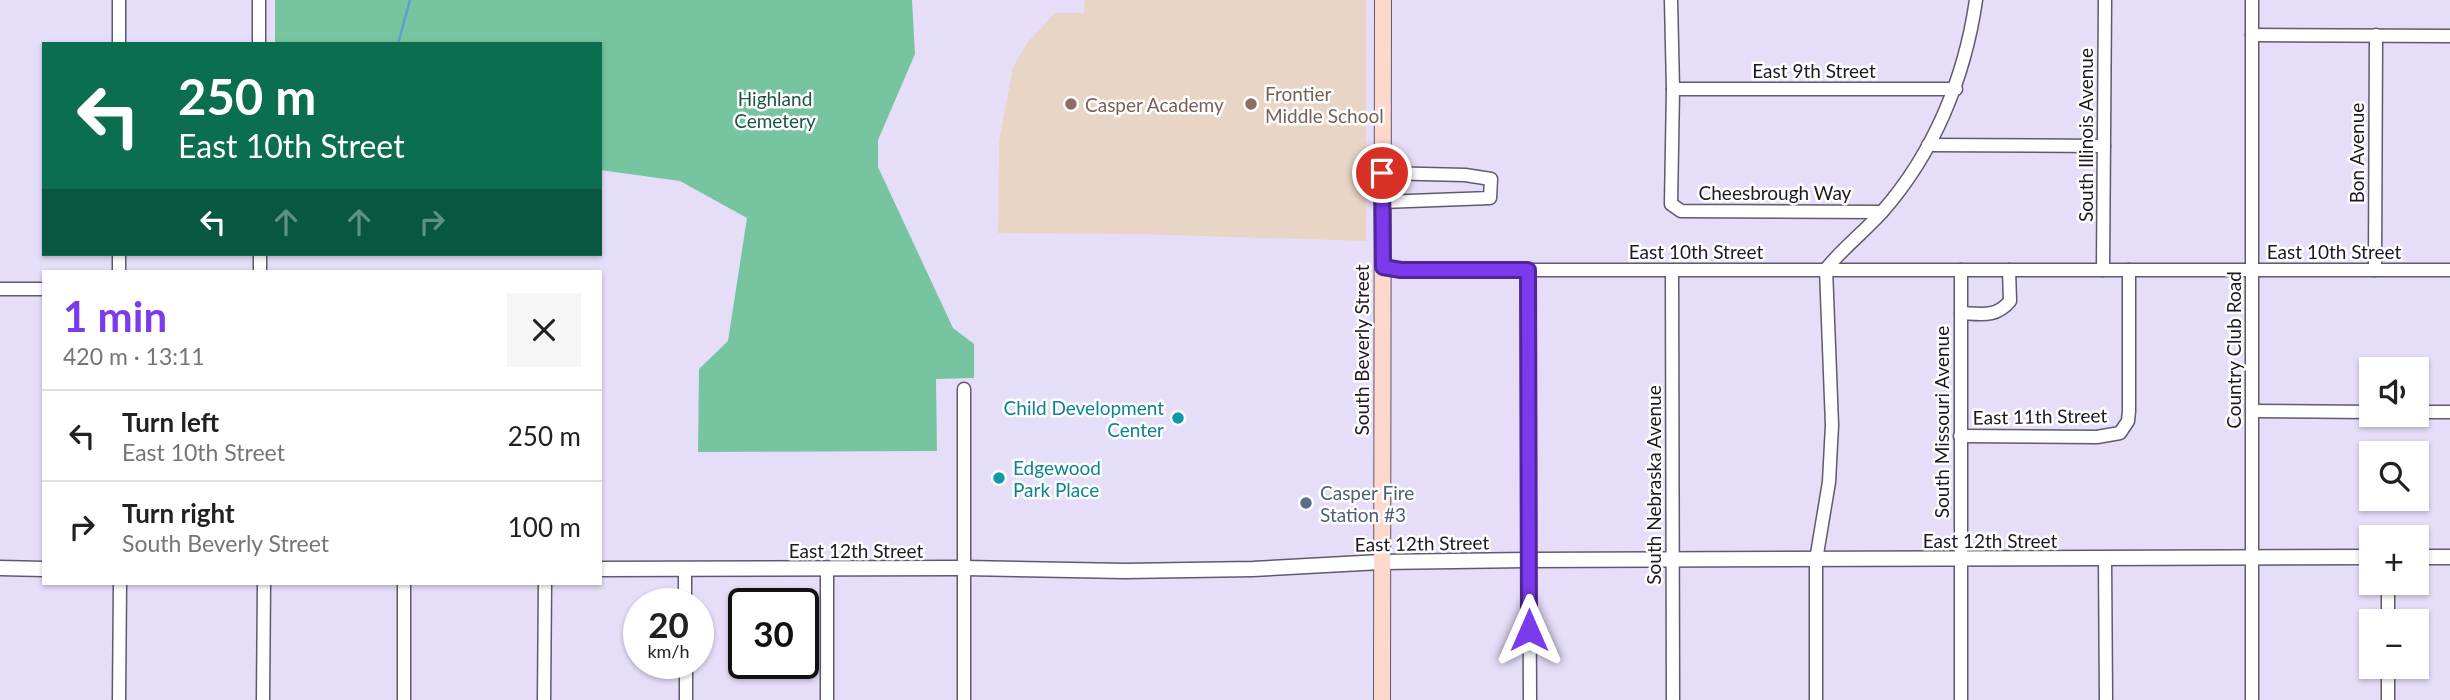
<!DOCTYPE html>
<html lang="en">
<head>
<meta charset="utf-8">
<style>
	:root { --surface:#fff; --page:#f6f6f6; --text:#202124; --muted:#757577; --line:#e0e0e0; --accent:#7c3aed }
	body { margin:0; font-family:Lato,sans-serif; background:var(--page); color:var(--text); height:100vh; display:flex; flex-direction:column; font-size:26px; white-space:nowrap }
	* { box-sizing:border-box; margin:0 }
	p { font-size:23px; color:var(--muted) }
	.icon { flex:none; width:38px; height:38px; fill:none; stroke:currentColor; stroke-width:2; stroke-linecap:round; stroke-linejoin:round }
	.map { position:relative; flex:1; overflow:hidden }
	.panel { position:absolute; left:42px; top:270px; width:560px; height:315px; display:flex; flex-direction:column; background:var(--surface); border-radius:0px; box-shadow:0 2px 5px #0004 }
	.panel>* { flex:none }
	.banner { position:absolute; left:42px; top:42px; width:560px; height:214px; border-radius:0px; box-shadow:0 2px 5px #0004; background:#0b6e4f; color:#fff; overflow:hidden }
	.tools { position:absolute; left:2359px; top:357px; display:grid; gap:14px }
	.tools a { display:grid; place-items:center; width:70px; height:70px; border-radius:0px; background:var(--surface); box-shadow:0 2px 5px #0004; font-size:35px }
	.speed { position:absolute; left:623px; top:588px; display:flex; gap:14px; font-size:35px; font-weight:700; text-align:center }
	.speed>* { display:grid; place-content:center; width:91px; height:91px; border-radius:50%; background:var(--surface); box-shadow:0 2px 5px #0004; line-height:1 }
	.speed small { font-size:18px; font-weight:400 }
	.speed .limit { border:4px solid #111; border-radius:10px; background:#fff; color:#111 }
	.pin { position:absolute; display:grid; place-items:center; width:60px; height:60px; color:#fff; margin:-30px; border:4px solid #fff; border-radius:50%; box-shadow:0 2px 7px #0007 }
	.me { position:absolute; width:77px; margin:-38px; rotate:0deg; stroke-linejoin:round; filter:drop-shadow(0 0 5px #0008) }
	.turn { display:flex; align-items:center; gap:24px; height:147px; padding:0 21px; font-size:32px }
	.turn .icon { width:91px; height:91px; stroke-width:2.5 }
	.turn b { display:block; font-size:49px; line-height:60px }
	.lanes { display:flex; align-items:center; height:66px; padding:0 21px; background:#0003; justify-content:center; gap:35px; direction:ltr }
	.lanes .off { opacity:.35 }
	.round { display:grid; place-items:center; flex:none; width:74px; height:74px; border-radius:0px; background:var(--page) }
	.headline { display:flex; align-items:center; justify-content:space-between; height:119px; padding:0 21px }
	h1 { font-size:42px; font-weight:700; line-height:52px; color:var(--accent) }
	ul { padding:0; list-style:none }
	li { display:flex; align-items:center; gap:21px; height:91px; padding:0 21px; border-top:2px solid var(--line) }
	li div { flex:1 }
	li b { display:block; font-size:26px }
	li em { font-style:normal }
	.map>svg:first-child { display:block }
	.education { fill:#e9d5c6 }
	.green { fill:#77c4a0 }
	.lines { fill:none; stroke-linecap:round; stroke-linejoin:round }
	.stream { stroke:#649ccd; stroke-width:2.5 }
	.minor-casing { stroke:#60596f; stroke-width:15 }
	.tertiary-casing { stroke:#60596f; stroke-width:17 }
	.secondary-casing { stroke:#60596f; stroke-width:18 }
	.minor { stroke:#fff; stroke-width:12 }
	.tertiary { stroke:#fff; stroke-width:14 }
	.secondary { stroke:#fcd8cd; stroke-width:16 }
	.route-casing { stroke:#51269a; stroke-width:18 }
	.route { stroke:#7c3aed; stroke-width:12 }
	.education-dot { fill:#8d6e63; stroke:#fff; stroke-width:2.5 }
	.culture-dot { fill:#0f9aa8; stroke:#fff; stroke-width:2.5 }
	.service-dot { fill:#5c6f8a; stroke:#fff; stroke-width:2.5 }
	.labels { text-anchor:middle; dominant-baseline:central; stroke-width:5; stroke-linejoin:round; paint-order:stroke }
	.street-label { font-size:19px; fill:#1c1922; stroke:#fff }
	.education-label { font-size:19px; fill:#785e54; stroke:#fff; text-anchor:start }
	.park-label { font-size:19px; fill:#1a563d; stroke:#fff }
	.culture-label { font-size:19px; fill:#0d838f; stroke:#fff; text-anchor:end }
	.service-label { font-size:19px; fill:#4e5e75; stroke:#fff; text-anchor:start }
</style>
</head>
<body>
<div class="map">
<svg width="2450" height="700" viewBox="0 0 2450 700">
	<rect width="100%" height="100%" fill="#e6def9"/>
	<path class="education" d="M1085,0H1366V241L1137,234L998,233L999,141L1013,67L1027,43L1055,13H1084Z"/>
	<path class="green" d="M275,0H912L915,54L878,140V167L953,328L974,344V378L936,379L937,451L698,452L699,369L728,341L747,218L680,181L600,170V44H275Z"/>
	<g class="lines">
		<path class="stream" d="M398,44L410,0"/>
		<g class="minor-casing">
			<g id="minor">
				<path d="M259,0V44"/>
				<path d="M1671,0L1673,89L1671,204L1681,211L1882,212"/>
				<path d="M2252,0V700"/>
				<path d="M2252,35L2450,36"/>
				<path d="M119,44V0"/>
				<path d="M1673,89H1956"/>
				<path d="M1928,145L2104,146"/>
				<path d="M1382,173L1465,175L1491,179L1490,198L1382,202"/>
				<path d="M260,254V271"/>
				<path d="M1383,267L1400,270H2450"/>
				<path d="M1528,270L1530,700"/>
				<path d="M2103,270L2105,0"/>
				<path d="M2375,270L2376,35"/>
				<path d="M119,271V254"/>
				<path d="M1672,271L1673,700"/>
				<path d="M0,289H44"/>
				<path d="M1961,313C1981,314 1996,318 2010,301L2009,270"/>
				<path d="M964,389V700"/>
				<path d="M2252,411L2371,412"/>
				<path d="M2417,412H2450"/>
				<path d="M1960,436L2097,437L2120,433L2128,421L2129,411V270"/>
				<path d="M2105,559L2106,700"/>
				<path d="M685,569V604"/>
				<path d="M404,583V700"/>
				<path d="M2388,621V583"/>
				<path d="M686,663V700"/>
				<path d="M119,700L120,583"/>
				<path d="M263,700L264,583"/>
				<path d="M544,700L545,583"/>
				<path d="M827,700V569"/>
				<path d="M1816,700V560L1829,482L1832,425L1826,269C1843,248 1864,232 1882,212C1934,153 1965,77 1976,0"/>
				<path d="M1961,700V270"/>
				<path d="M2388,700V667"/>
			</g>
		</g>
		<g class="tertiary-casing">
			<g id="tertiary">
				<path d="M2417,557H2450"/>
				<path d="M0,568L44,569"/>
				<path d="M600,569L964,568L1125,571L1253,569L1381,562L1529,560L2371,557"/>
			</g>
		</g>
		<g class="secondary-casing">
			<path id="secondary" d="M1382,700L1383,0"/>
		</g>
		<use href="#minor" class="minor"/>
		<use href="#tertiary" class="tertiary"/>
		<use href="#secondary" class="secondary"/>
	</g>
	<g class="lines">
		<g class="route-casing">
			<path id="route" d="M1382,173L1383,267L1401,270H1528L1529,630"/>
		</g>
		<use href="#route" class="route"/>
	</g>
	<g class="education-dot">
		<circle cx="1071" cy="104" r="7"/>
		<circle cx="1251" cy="104" r="7"/>
	</g>
	<g class="culture-dot">
		<circle cx="1178" cy="418" r="7"/>
		<circle cx="999" cy="478" r="7"/>
	</g>
	<circle class="service-dot" cx="1306" cy="503" r="7"/>
	<g class="labels">
		<g class="street-label">
			<text x="1814" y="70">East 9th Street</text>
			<text transform="translate(2085 135) rotate(-90)">South Illinois Avenue</text>
			<text transform="translate(2356 153) rotate(-90)">Bon Avenue</text>
			<text x="1775" y="192">Cheesbrough Way</text>
			<text x="1696" y="251">East 10th Street</text>
			<text x="2334" y="251">East 10th Street</text>
			<text transform="translate(1361 350) rotate(-90)">South Beverly Street</text>
			<text transform="translate(2233 350) rotate(-90)">Country Club Road</text>
			<text transform="translate(2040 416) rotate(-1)">East 11th Street</text>
			<text transform="translate(1941 422) rotate(-90)">South Missouri Avenue</text>
			<text transform="translate(1653 485) rotate(-90)">South Nebraska Avenue</text>
			<text x="1990" y="540">East 12th Street</text>
			<text transform="translate(1422 543) rotate(-1)">East 12th Street</text>
			<text x="856" y="550">East 12th Street</text>
		</g>
		<g class="education-label">
			<text x="1265" y="93">Frontier<tspan x="1265" dy="22">Middle School</tspan></text>
			<text x="1085" y="104">Casper Academy</text>
		</g>
		<g class="park-label">
			<text x="775" y="98">Highland<tspan x="775" dy="22">Cemetery</tspan></text>
		</g>
		<g class="culture-label">
			<text x="1164" y="407">Child Development<tspan x="1164" dy="22">Center</tspan></text>
			<text x="1013" y="467" text-anchor="start">Edgewood<tspan x="1013" dy="22">Park Place</tspan></text>
		</g>
		<g class="service-label">
			<text x="1320" y="492">Casper Fire<tspan x="1320" dy="22">Station #3</tspan></text>
		</g>
	</g>
</svg>
<div class="tools">
<a><svg class="icon" aria-label="sound" viewBox="0 0 24 24"><path d="M4 9h4l5-4v14l-5-4H4zM17 9q2 3 0 6"/></svg></a>
<a><svg class="icon" aria-label="search" viewBox="0 0 24 24"><circle cx="10" cy="10" r="6"/><path d="M15 15l6 6"/></svg></a>
<a>+</a>
<a>−</a>
</div>
<div class="speed"><div>20<small>km/h</small></div><div class="limit">30</div></div>
<div class="pin" style="left:1382px;top:173px;background:#d93025"><svg class="icon" aria-label="arrive" viewBox="0 0 24 24"><path d="M6 21V4h12l-3 4 3 4H6"/></svg></div>
<svg class="me" style="left:1529px;top:630px" viewBox="-20 -20 40 40"><path d="M0-17L14 15 0 8-14 15z" fill="#7c3aed" stroke="#fff" stroke-width="4"/></svg>
<div class="banner">
<div class="turn"><svg class="icon" aria-label="left" viewBox="0 0 24 24"><path d="M17 20v-9H6M10 6l-5 5 5 5"/></svg><div><b>250 m</b>East 10th Street</div></div>
<div class="lanes"><svg class="icon" aria-label="left" viewBox="0 0 24 24"><path d="M17 20v-9H6M10 6l-5 5 5 5"/></svg><svg class="icon off" aria-label="ahead" viewBox="0 0 24 24"><path d="M12 20V5M6 11l6-6 6 6"/></svg><svg class="icon off" aria-label="ahead" viewBox="0 0 24 24"><path d="M12 20V5M6 11l6-6 6 6"/></svg><svg class="icon off" aria-label="right" viewBox="0 0 24 24"><path d="M7 20v-9h11M14 6l5 5-5 5"/></svg></div>
</div>
<section class="panel">
<div class="headline"><div><h1>1 min</h1><p>420 m · 13:11</p></div><a class="round"><svg class="icon" aria-label="close" viewBox="0 0 24 24"><path d="M6 6l12 12M18 6L6 18"/></svg></a></div>
<ul>
<li><svg class="icon" aria-label="left" viewBox="0 0 24 24"><path d="M17 20v-9H6M10 6l-5 5 5 5"/></svg><div><b>Turn left</b><p>East 10th Street</p></div><em>250 m</em></li>
<li><svg class="icon" aria-label="right" viewBox="0 0 24 24"><path d="M7 20v-9h11M14 6l5 5-5 5"/></svg><div><b>Turn right</b><p>South Beverly Street</p></div><em>100 m</em></li>
</ul>
</section>
</div>
</body>
</html>
